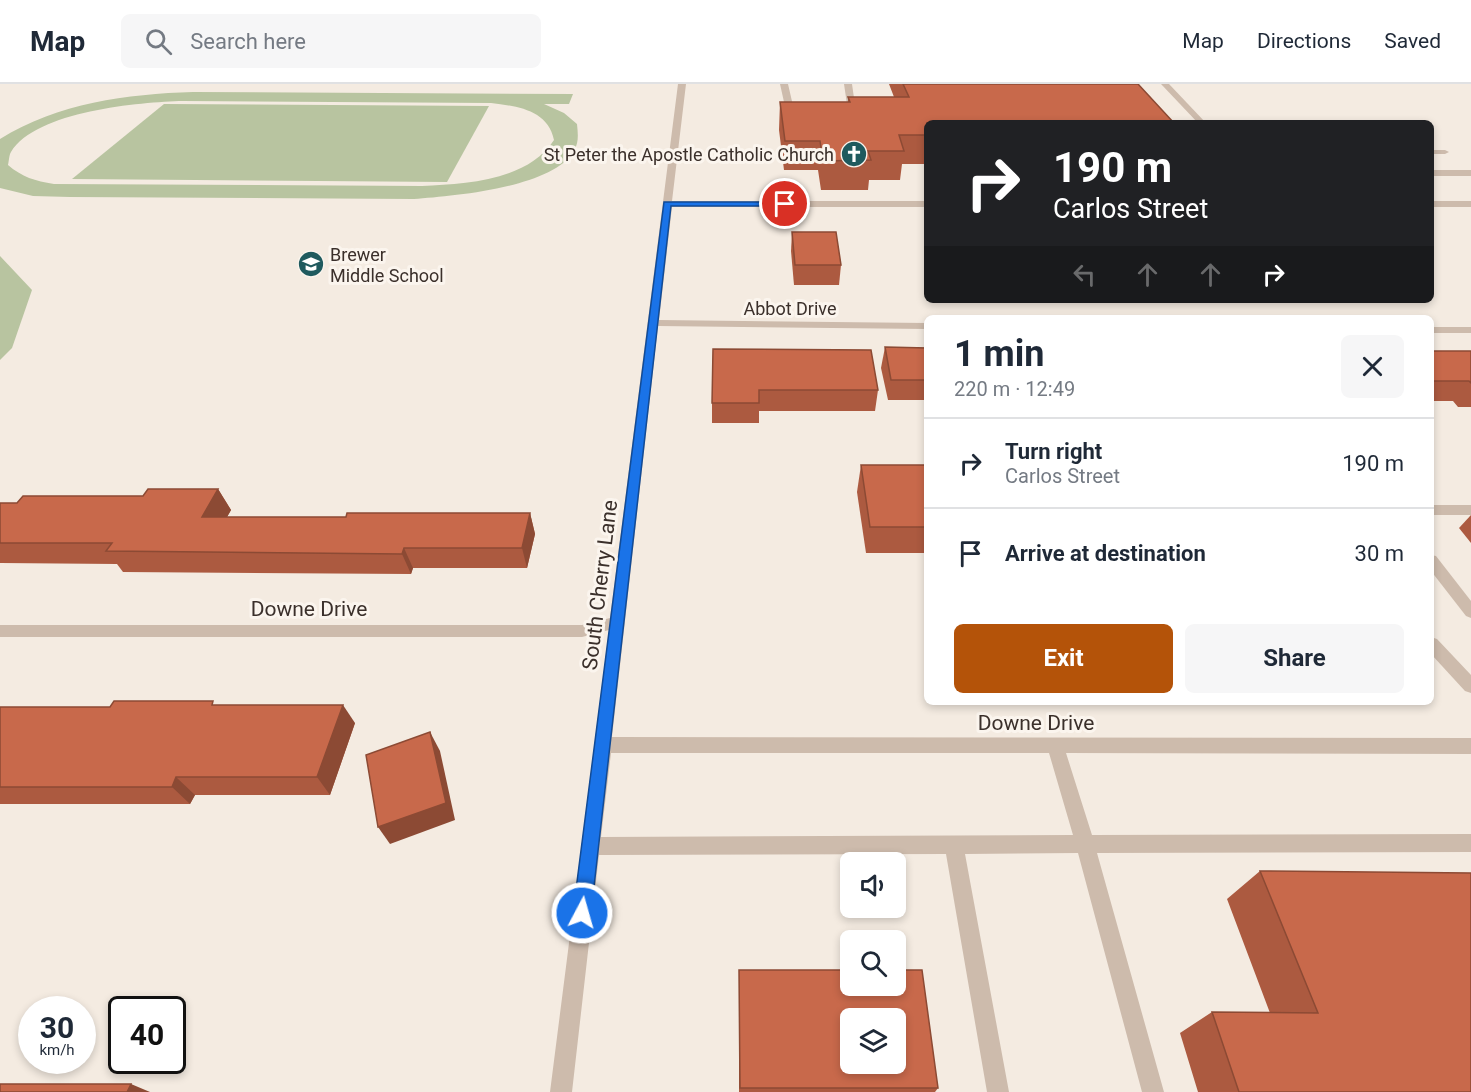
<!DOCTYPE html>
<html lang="en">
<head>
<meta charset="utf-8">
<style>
	:root { --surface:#fff; --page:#f6f6f7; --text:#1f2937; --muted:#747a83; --line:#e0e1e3; --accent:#b45309 }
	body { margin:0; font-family:Roboto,sans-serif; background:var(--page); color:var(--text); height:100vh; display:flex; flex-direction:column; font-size:22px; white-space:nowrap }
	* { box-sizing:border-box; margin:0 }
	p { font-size:20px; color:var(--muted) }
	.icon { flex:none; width:33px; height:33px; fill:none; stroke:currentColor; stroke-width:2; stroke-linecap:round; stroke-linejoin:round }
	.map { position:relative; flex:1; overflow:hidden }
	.details { position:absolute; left:924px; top:231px; width:510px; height:390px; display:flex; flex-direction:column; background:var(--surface); border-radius:9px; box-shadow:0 3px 9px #0003 }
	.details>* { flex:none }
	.top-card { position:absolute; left:924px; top:36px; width:510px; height:183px; border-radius:9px; box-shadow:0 3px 9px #0003; background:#202124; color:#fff; overflow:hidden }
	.controls { position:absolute; left:840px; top:768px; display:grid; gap:12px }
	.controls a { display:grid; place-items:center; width:66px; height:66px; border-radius:9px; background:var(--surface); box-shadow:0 3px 9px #0003; font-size:30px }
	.speed { position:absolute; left:18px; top:912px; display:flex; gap:12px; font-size:30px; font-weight:700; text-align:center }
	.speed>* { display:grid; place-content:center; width:78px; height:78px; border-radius:50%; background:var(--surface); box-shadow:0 3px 9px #0003; line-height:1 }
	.speed small { font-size:15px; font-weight:400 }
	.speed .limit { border:3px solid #111; border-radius:9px; background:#fff; color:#111 }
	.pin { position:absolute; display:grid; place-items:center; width:51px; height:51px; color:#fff; margin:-26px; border:3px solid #fff; border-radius:50%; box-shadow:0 2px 6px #0007 }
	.me { position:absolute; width:66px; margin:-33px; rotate:6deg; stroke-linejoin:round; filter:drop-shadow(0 0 4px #0008) }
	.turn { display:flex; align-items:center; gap:21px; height:126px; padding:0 30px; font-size:27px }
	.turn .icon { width:78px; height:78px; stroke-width:2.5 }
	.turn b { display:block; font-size:42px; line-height:51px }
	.lanes { display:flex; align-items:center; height:57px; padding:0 30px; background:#0003; justify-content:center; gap:30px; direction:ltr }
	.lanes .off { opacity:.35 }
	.round { display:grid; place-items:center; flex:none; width:63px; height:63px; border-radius:9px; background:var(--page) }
	.headline { display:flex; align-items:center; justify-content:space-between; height:102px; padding:0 30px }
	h1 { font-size:36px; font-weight:700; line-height:45px }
	.button { display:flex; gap:12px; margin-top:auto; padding:12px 30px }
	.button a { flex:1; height:69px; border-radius:9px; background:var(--accent); color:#fff; font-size:24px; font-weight:700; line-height:69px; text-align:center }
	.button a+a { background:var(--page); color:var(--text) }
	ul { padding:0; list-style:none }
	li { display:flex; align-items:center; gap:18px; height:90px; padding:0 30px; border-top:2px solid var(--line) }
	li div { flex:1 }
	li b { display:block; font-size:22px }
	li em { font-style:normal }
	header { display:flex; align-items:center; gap:36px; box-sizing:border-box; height:84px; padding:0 30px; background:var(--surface); border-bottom:2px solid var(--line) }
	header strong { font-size:28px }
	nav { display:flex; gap:33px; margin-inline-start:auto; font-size:21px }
	.search { width:420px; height:54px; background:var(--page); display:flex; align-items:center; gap:15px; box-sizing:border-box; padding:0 21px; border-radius:9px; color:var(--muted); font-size:22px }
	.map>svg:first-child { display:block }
	.green { fill:#b8c4a0; fill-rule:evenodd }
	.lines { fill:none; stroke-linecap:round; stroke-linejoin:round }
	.minor { fill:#cdbbac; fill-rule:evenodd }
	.wall { fill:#ac5a40 }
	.shaded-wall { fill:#8c4a34 }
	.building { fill:#c8694b; stroke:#8c4a34; stroke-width:1.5; fill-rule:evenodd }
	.route { fill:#1a73e8; stroke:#114b97; stroke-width:1.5 }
	.labels { text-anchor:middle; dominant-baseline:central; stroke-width:6; stroke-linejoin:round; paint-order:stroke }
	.far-poi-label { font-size:18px; fill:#3b302b; stroke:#fbf5ee; text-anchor:end }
	.far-street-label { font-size:18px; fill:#3b302b; stroke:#fbf5ee }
	.street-label { font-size:21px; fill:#3b302b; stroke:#fbf5ee }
</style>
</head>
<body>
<header>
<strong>Map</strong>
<div class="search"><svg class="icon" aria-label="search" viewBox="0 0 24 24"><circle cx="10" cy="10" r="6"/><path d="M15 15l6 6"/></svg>Search here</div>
<nav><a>Map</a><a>Directions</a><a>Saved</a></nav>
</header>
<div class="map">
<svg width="1471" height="1008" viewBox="0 0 1471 1008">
	<rect width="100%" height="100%" fill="#f4ebe1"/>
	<g class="green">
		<path d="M193,8L573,10L569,20H544L564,29L577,40C578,50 579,58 574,67C552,104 453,112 414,115L70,113L33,112L0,104V55C58,19 127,10 193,8ZM183,17L491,19C517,22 548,26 554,56C527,97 466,100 422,102L54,100C35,97 22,93 8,81C9,77 9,71 11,68C36,27 140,18 183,17Z"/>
		<path d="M164,20L489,22L447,98L72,95Z"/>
		<path d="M0,172L32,206L12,264L0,276Z"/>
	</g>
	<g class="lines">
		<g class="minor">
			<path d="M678,0H686L672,117H927V123H672L659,236L927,239V245L658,242L612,653L1471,654V670L1066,669L1092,751L1471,750V768L1097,769L1164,1008H1142L1078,769L965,770L1009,1008H987L946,770L599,771L572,1008H550L609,546L582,553H0V541H582L610,534ZM611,669H1049L1073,751L601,753Z"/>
			<path d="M780,0H788L794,26L803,29V33L786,27Z"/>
			<path d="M844,0H852L856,28L848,32L844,30L848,27Z"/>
			<path d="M1161,0H1169L1206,39H1198Z"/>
			<path d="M1431,66H1445L1449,68L1445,70H1431Z"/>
			<rect x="1431" y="86" width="40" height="6"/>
			<rect x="1431" y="117" width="40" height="6"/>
			<rect x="1431" y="243" width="40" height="6"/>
			<rect x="1431" y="421" width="40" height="10"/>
			<path d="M1431,471L1436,472L1471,517V534L1466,532L1431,487Z"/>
			<path d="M1431,553L1437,555L1471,591V609L1465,607L1431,570Z"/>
		</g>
	</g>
	<g class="wall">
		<path d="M889,0H1138L927,39V80H902L900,96H869L868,106H821L818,86H784L779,46L780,18H848V13H894Z"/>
		<path d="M792,148L841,181L839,201H794L791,167Z"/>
		<path d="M885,263L927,264V316H888L881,284Z"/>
		<path d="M713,265L878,306L875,327H759V339H712V319Z"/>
		<path d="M1431,267H1471V323H1458L1453,317H1431Z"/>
		<path d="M861,381H927V469H866L857,408Z"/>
		<path d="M218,405L231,426L227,433H346L530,429L535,450L527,484H413L411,490L123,488L117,480L0,479V419H17L143,412Z"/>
		<path d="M1471,431V459L1459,444Z"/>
		<path d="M217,621L355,639L330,711H195L190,720H0V623H110Z"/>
		<path d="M1260,787L1471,1008H1198L1180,949L1212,928L1270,929L1227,815Z"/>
		<path d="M739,886L938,1004L935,1008H739Z"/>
	</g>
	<g class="shaded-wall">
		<path d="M218,405L231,426L215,454L202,433Z"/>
		<path d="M530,429L535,450L527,484L522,464Z"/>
		<path d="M404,464L413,484L411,490L402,470Z"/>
		<path d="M343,621L355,639L330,711L317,693Z"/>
		<path d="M430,648L440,667L455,736L390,760L378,743Z"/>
		<path d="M176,693L195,711L190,720L172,703Z"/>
		<path d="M131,1000L150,1008H127Z"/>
	</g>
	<g class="building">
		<path d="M903,0H1138L1174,39H927V51H899L904,67H868L871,76L823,77L820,57H785L780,18H850L848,13H909Z"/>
		<path d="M792,148H836L841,181H795Z"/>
		<path d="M885,263L927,264V296H891Z"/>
		<path d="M713,265L871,266L878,306H759V319H712Z"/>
		<path d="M1431,267H1471V299L1469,297H1431Z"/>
		<path d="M861,381H927V443H870Z"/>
		<path d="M148,405H218L202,433H346L347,429H530L522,464H404L402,470L106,467L112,459H0V419H17L23,412H143Z"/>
		<path d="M114,617H213L212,621H343L317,693H176L172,703H0V623H110Z"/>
		<path d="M430,648L446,719L378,743L366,671Z"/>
		<path d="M1260,787L1471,789V1008H1239L1212,928L1318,929Z"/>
		<path d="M739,886H850V902H896V886H922L938,1004H740ZM850,934H896V980H850Z"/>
		<path d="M0,1000H131L127,1008H0Z"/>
	</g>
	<path class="route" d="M664,118H785L790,120L785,122H671L591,829L589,835L582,838L576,835L573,829Z"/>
	<defs>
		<g id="church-disc" transform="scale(1.35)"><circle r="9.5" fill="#1f5a5e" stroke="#fbf5ee"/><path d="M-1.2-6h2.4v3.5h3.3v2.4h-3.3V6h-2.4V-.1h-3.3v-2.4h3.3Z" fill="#fff"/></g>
		<g id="school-disc" transform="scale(1.35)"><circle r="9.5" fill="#1f5a5e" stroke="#fbf5ee"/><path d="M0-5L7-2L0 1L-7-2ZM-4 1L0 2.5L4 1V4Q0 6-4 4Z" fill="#fff"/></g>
	</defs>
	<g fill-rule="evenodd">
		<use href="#church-disc" x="854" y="70"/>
		<use href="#school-disc" x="311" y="180"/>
	</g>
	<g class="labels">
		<g class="far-poi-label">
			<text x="834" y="70">St Peter the Apostle Catholic Church</text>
			<text x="330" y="170" text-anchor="start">Brewer<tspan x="330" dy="21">Middle School</tspan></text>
		</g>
		<g class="far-street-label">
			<text x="790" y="224">Abbot Drive</text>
		</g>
		<g class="street-label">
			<text transform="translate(600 501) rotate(-83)">South Cherry Lane</text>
			<text x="309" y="525">Downe Drive</text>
			<text x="1036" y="639">Downe Drive</text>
		</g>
	</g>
</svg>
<div class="controls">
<a><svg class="icon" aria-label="sound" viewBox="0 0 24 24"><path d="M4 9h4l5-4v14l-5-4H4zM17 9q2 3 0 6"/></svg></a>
<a><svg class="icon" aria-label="search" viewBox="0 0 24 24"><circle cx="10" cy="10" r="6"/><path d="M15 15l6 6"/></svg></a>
<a><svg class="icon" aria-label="layers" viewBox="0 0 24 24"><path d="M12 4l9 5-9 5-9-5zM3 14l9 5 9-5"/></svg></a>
</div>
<div class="speed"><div>30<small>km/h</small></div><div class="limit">40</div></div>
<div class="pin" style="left:785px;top:120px;background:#d93025"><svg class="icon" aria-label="arrive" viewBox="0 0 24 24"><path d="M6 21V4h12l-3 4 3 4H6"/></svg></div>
<svg class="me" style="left:582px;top:829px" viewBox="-20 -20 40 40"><circle r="17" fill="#1a73e8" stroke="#fff" stroke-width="3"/><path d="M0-11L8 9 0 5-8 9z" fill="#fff"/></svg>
<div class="top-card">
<div class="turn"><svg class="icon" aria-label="right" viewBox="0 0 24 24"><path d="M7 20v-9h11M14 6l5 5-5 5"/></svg><div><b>190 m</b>Carlos Street</div></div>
<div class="lanes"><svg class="icon off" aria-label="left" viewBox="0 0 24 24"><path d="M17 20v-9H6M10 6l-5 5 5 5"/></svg><svg class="icon off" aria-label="ahead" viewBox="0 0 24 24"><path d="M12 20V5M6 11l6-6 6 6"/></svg><svg class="icon off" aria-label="ahead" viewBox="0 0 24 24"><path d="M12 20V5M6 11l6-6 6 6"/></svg><svg class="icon" aria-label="right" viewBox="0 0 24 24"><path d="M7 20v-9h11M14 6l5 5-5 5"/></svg></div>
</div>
<section class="details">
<div class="headline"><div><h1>1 min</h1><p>220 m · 12:49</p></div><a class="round"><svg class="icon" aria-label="close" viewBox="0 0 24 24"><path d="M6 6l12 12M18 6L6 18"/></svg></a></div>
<ul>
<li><svg class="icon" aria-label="right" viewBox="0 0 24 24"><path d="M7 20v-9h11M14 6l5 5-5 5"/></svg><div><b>Turn right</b><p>Carlos Street</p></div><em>190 m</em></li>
<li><svg class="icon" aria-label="arrive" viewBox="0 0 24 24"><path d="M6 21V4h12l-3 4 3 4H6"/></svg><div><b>Arrive at destination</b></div><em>30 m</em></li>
</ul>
<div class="button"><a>Exit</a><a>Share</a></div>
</section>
</div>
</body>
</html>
